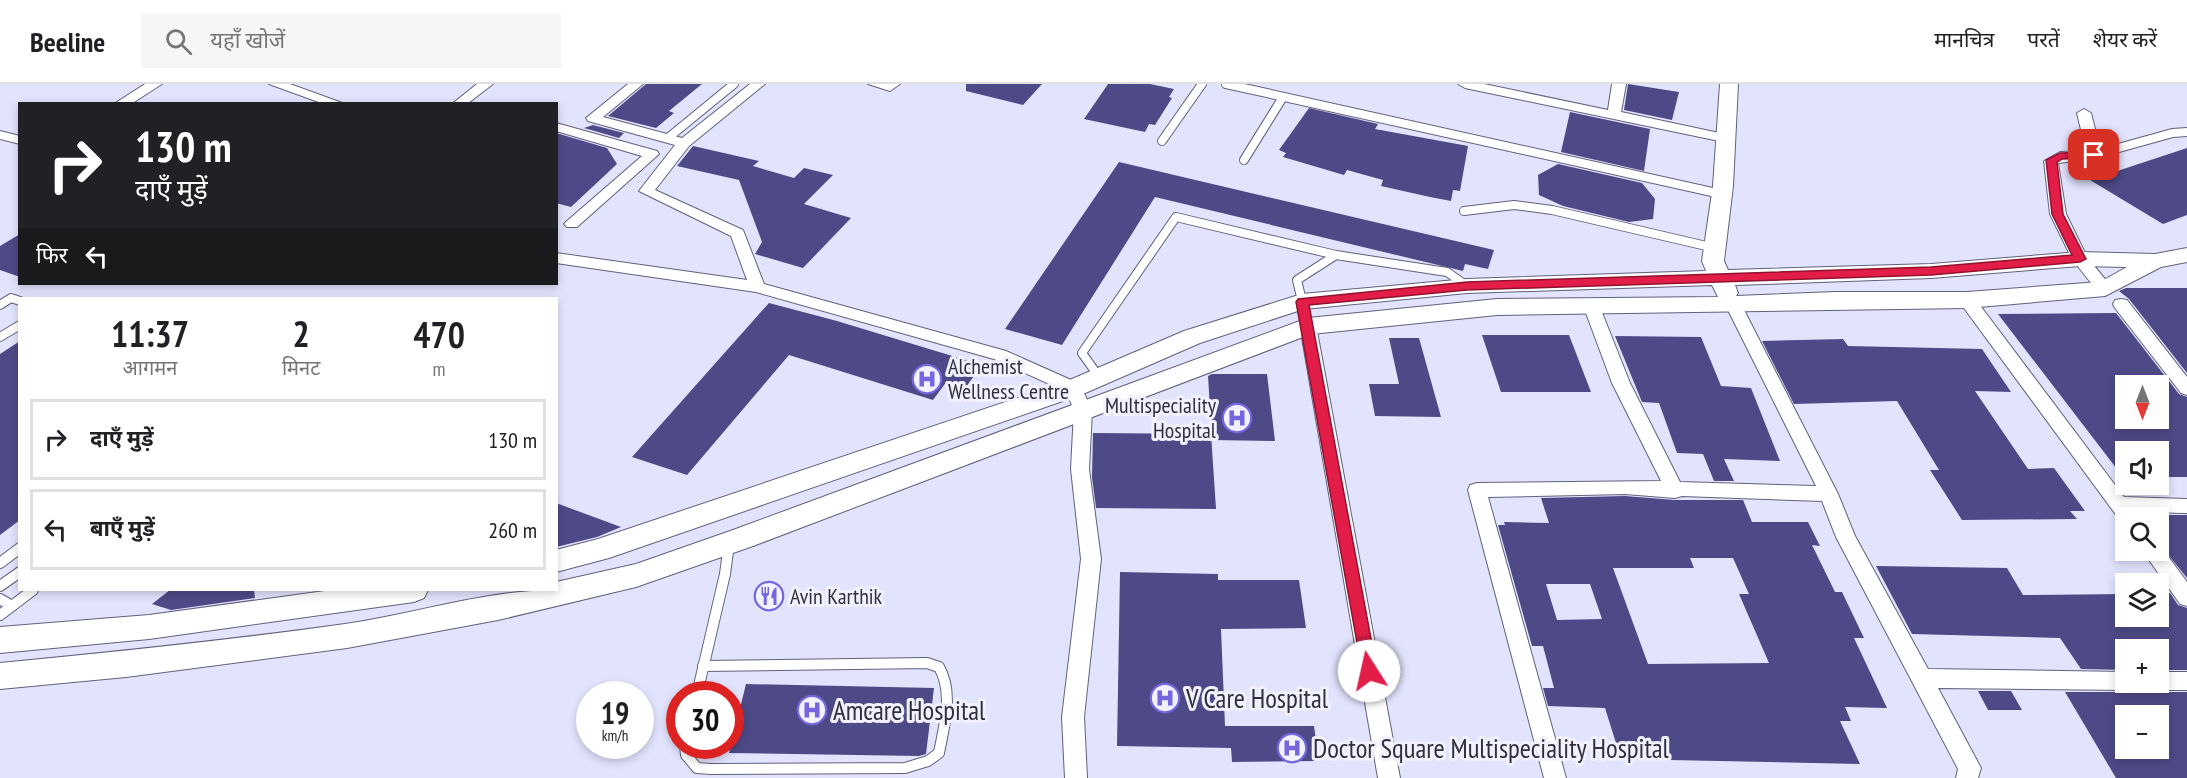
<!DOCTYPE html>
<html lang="hi">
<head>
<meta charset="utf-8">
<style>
	:root { --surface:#fff; --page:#f6f6f6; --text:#202124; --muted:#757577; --line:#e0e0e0 }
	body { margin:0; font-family:"PT Sans Narrow","Noto Sans Devanagari",sans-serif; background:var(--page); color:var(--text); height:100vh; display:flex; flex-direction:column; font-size:22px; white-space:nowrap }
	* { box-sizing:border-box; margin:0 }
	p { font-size:20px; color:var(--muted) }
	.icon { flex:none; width:33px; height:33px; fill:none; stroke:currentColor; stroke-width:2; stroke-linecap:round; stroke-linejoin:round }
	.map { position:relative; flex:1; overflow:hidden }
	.drawer { position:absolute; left:18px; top:213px; width:540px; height:294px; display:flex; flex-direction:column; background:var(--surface); border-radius:0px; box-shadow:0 3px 9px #0003 }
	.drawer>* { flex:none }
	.top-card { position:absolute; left:18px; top:18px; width:540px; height:183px; border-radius:0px; box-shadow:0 3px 9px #0003; background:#202124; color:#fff; overflow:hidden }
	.needle { width:39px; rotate:180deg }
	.controls { position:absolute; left:2115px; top:291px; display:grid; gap:12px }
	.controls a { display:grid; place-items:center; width:54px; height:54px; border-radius:0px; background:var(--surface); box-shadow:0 3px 9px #0003; font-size:30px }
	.speed { position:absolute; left:576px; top:597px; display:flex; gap:12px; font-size:30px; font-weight:700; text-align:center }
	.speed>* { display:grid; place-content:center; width:78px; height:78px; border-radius:50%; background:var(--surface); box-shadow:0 3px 9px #0003; line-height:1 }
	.speed small { font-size:15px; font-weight:400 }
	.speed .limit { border:9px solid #d22; background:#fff; color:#111 }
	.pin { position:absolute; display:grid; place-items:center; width:51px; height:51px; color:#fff; margin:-26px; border-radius:12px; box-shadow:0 3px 9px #0006 }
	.me { position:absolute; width:66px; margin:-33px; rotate:350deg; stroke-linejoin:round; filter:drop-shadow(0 0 4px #0008) }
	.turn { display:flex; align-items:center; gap:21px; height:126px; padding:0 18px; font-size:27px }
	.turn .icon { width:78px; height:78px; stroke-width:2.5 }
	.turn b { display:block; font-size:42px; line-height:51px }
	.then { display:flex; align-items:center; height:57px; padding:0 18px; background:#0003; gap:12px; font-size:22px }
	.eta { display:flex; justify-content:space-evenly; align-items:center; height:102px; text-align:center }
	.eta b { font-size:36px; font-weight:800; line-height:42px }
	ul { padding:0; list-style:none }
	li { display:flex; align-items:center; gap:18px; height:81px; margin:0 12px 9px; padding:0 6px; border:3px solid var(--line); border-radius:0px }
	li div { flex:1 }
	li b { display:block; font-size:22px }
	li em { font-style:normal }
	header { display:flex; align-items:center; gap:36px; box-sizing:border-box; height:84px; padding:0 30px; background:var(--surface); border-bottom:2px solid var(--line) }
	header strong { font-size:28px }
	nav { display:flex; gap:33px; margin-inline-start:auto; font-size:21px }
	.search { width:420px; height:54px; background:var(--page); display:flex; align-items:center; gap:15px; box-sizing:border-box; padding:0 21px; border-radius:0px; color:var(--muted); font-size:22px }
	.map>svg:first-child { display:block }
	.building { fill:#4e4a87; fill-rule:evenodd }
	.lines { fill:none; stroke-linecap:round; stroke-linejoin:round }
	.lane-far1-casing { stroke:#61617d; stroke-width:10 }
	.lane-casing { stroke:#61617d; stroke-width:12 }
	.street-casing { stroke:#61617d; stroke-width:2 }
	.secondary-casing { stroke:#61617d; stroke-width:2 }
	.lane-far1 { stroke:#fff; stroke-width:8 }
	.lane { stroke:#fff; stroke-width:10 }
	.street { fill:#fff; fill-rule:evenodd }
	.secondary { fill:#fff; fill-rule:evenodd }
	.route { fill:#e11d48; stroke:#92132f; stroke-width:1.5 }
	.labels { text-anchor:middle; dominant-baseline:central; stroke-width:6; stroke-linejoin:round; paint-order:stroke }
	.poi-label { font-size:22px; fill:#31313e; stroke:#f1f1ff; text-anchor:start }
	.near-poi-label { font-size:27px; fill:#31313e; stroke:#f1f1ff; text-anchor:start }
</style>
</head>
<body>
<header>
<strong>Beeline</strong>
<div class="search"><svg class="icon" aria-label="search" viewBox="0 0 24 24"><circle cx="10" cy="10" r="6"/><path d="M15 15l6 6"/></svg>यहाँ खोजें</div>
<nav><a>मानचित्र</a><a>परतें</a><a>शेयर करें</a></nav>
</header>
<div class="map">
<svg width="2187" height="694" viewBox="0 0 2187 694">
	<rect width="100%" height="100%" fill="#e2e3fd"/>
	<g class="building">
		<path d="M646,0H702L669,27L674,29L656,44L608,32Z"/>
		<path d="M966,0H1042L1023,21L966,7Z"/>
		<path d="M1108,0H1150L1174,5L1169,13L1172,14L1155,41L1149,40L1145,48L1084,35Z"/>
		<path d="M1628,0L1679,8L1672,36L1624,26Z"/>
		<path d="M1309,24L1378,40L1375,45L1468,62L1460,107L1453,106L1451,117L1430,113L1381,102L1383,96L1347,86L1344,91L1283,73L1286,69L1279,66Z"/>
		<path d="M1570,28L1650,45L1644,87L1561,68Z"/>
		<path d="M593,41L624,49L619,54L584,44Z"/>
		<path d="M556,49L607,64L617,80L571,123L556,119Z"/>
		<path d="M693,62L759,77L753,82L794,94L804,84L833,91L804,120L851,134L803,184L755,170L762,158L739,96L677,82Z"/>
		<path d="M2187,64V131L2163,140L2090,96Z"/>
		<path d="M1119,78L1494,166L1488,185L1465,180L1463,187L1155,113L1062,261L1005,245Z"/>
		<path d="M1558,80L1642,99L1655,115L1653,135L1629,138L1563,122L1539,111L1538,91Z"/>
		<path d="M20,150V193L0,186V162Z"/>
		<path d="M2126,204H2187V289L2129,215L2119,207Z"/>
		<path d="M769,219L837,237L982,281L966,303L947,297L933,316L789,271L687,391L632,373Z"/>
		<path d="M2116,229L2179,310L2187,313V393H2158V368H2126V389H2120L1998,230ZM2126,302H2158V334H2126Z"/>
		<path d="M1482,251H1569L1591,308H1501Z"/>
		<path d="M1615,252L1701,253L1721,302L1751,304L1780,377L1724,375L1734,397H1714L1703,370L1677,369L1659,319L1642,318Z"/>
		<path d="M1389,254H1419L1441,333L1375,332L1369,300H1399Z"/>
		<path d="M1843,255L1848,262L1982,265L2011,308L1975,307L2028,385L2054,384L2085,427H2070L2077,435L1962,436L1930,386H1939L1897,317L1794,320L1762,257Z"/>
		<path d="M20,257V436L0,451V270Z"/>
		<path d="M1212,290H1267L1275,357L1212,356L1208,292Z"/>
		<path d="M1093,349L1211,350L1216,425L1096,424L1092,393Z"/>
		<path d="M1625,412L1675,416H1743L1752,438H1808L1820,462L1812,461L1835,508H1842L1864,554H1854L1887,624L1845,623L1851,637H1840L1860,680L1621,675L1605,624L1548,622L1543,604H1554L1543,562H1532L1498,441H1505L1504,438L1549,439L1541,414ZM1690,474H1733L1749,510H1739L1769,579L1648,580L1613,484H1694ZM1546,500H1590L1602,535L1557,536Z"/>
		<path d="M556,419L621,443L597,453L556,463Z"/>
		<path d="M2158,431H2187V494L2158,458Z"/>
		<path d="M1876,482L2007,484L2023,511L2126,510V532H2158V510L2170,509L2178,521L2187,524V586H2158V566H2126V586L2081,585L2060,554L1912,550Z"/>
		<path d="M1120,488L1218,490V496H1299L1306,544L1221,545L1225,642H1314L1319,677L1232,678L1231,664L1117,662Z"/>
		<path d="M170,506H254L255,514L171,526L152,520Z"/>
		<path d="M2138,598H2146L2149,606L2157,608H2187V694H2116L2065,608H2127L2135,606ZM2126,632H2158V664H2126Z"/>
		<path d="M746,600L934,604L926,670L919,672L729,669Z"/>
		<path d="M1978,607H2011L2022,626H1988Z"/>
	</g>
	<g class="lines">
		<g class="lane-far1-casing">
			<g id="lane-far1">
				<path d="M1226,0L1721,110"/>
				<path d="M668,54L734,0"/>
				<path d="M1162,57L1202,0"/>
				<path d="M1244,76L1283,13"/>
				<path d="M1464,127L1514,121L1552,126L1715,164"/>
				<path d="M0,221L11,214L20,217"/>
				<path d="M1308,242L1297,196L1336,171"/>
				<path d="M0,253L20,241"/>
				<path d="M1099,293L1082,269L1176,133L1336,171L1447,188L1467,202"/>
			</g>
		</g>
		<g class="lane-casing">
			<g id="lane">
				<path d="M0,479L20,464"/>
				<path d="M0,502L20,488"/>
				<path d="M0,515L12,522"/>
				<path d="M0,531L33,506"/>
				<path d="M697,610L725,490L729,460"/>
				<path d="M685,662L686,671L697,684L711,685L905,684L928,677L939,669C944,642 954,609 939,583L927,579L703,582"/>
			</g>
		</g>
		<g class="street-casing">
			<g id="street">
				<path d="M145,0H162L131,20H114Z"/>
				<path d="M269,0H290L345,20H324Z"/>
				<path d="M477,0H493L467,20H452Z"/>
				<path d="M628,0H643L603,33L682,54L750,0H765L689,62L655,106L743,146L764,200L1006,267L1080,300L1092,327L1089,385L1101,475L1084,633L1087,694H1065L1062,633L1081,475L1071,385L1074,327L1067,308L994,275L756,208L556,179V169L747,196L731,152L639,107L675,61L588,37L586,34Z"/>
				<path d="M868,0H900L890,7Z"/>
				<path d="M1458,0H1484L1608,26L1612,0H1626L1621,28L1724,50L1731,54L1724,58L1465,4Z"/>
				<path d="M2084,25L2091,29L2100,65L2172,45L2187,44V52L2173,53L2094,75L2058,79L2066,130L2087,173L2113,205L2105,210L2099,209L2072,175L2050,130L2044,77L2060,68L2086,67L2077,29Z"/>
				<path d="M556,39L657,67L659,70L577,143H567L564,140L567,137L642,72L556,47Z"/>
				<path d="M0,47L20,52V60L0,55Z"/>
				<path d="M1967,211L1973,212L2124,413L2187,415V429L2135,428L2138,434H2126V440L2122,439L1961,220L1959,216Z"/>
				<path d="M1733,215L1741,220L1838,410L1855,452L1928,585L2126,588V598H2136L2134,604L2126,606L1938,604L1981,684L1978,694H1956L1958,685L1836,453L1822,417L1682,412L1675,414L1625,410L1488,413L1566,694H1544L1468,406L1470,401L1477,399L1661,397L1612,299L1583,221L1591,216L1599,221L1630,299L1680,398L1816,402L1725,220Z"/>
				<path d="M2121,215L2127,216L2187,293V311L2181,309L2115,224L2113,220L2115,216Z"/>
				<path d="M1308,236L1316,242L1400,694H1378L1300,242Z"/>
				<path d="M2159,460L2187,498V522L2180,520L2142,466H2158Z"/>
				<path d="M2158,588H2187V606H2158L2150,604L2148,598H2158Z"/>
			</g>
		</g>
		<g class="secondary-casing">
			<g id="secondary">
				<path d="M1720,0H1738L1733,102L1724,177L1728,186L1931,180L2080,168L2155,170L2187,164V178L2161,183L2105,212L1967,224L1497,231L1311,250L753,462L636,503L498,536L347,564L126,593L0,605V579C115,568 230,556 345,540C415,530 486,506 556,506V498L636,480L733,446L1308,234L1497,215L1718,213L1712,201L1467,209L1304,225L1200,259L1083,310L609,474L556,488V466L598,455L1065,298L1184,247L1302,210L1467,195L1706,187L1702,177L1713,102ZM2080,182L2127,183L2100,198L1967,208H1835L1736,212L1738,209L1735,201L1931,194Z"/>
				<path d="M332,506H428L424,514L414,518L149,555L0,569V543L149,531Z"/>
			</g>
		</g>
		<use href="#lane-far1" class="lane-far1"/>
		<use href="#lane" class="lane"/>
		<use href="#street" class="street"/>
		<use href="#secondary" class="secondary"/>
	</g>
	<path class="route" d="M2094,68L2099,71L2098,73L2062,75L2057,78L2063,130L2086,175L2080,178L1931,191L1467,206L1309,221L1377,587L1374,592H1363L1296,218L1298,215L1467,198L1931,183L2072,171L2052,130L2046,76L2060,69Z"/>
	<defs>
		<g id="hospital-ring" transform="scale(1.5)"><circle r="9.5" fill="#f1f1ff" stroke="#7566e0" stroke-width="1.5"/><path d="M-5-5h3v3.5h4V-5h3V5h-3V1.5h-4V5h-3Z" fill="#7566e0"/></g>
		<g id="restaurant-ring" transform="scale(1.5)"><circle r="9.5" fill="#f1f1ff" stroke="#7566e0" stroke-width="1.5"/><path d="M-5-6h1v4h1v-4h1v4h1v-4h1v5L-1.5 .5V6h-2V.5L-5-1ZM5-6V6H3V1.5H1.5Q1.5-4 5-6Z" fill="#7566e0"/></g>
	</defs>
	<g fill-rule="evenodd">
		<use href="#hospital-ring" x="927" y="295"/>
		<use href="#hospital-ring" x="1237" y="334"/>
		<use href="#restaurant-ring" x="769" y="512"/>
		<use href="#hospital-ring" x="1165" y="614"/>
		<use href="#hospital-ring" x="812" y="626"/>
		<use href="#hospital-ring" x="1292" y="664"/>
	</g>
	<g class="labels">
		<g class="poi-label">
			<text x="948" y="282">Alchemist<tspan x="948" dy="25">Wellness Centre</tspan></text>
			<text x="1216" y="321" text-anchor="end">Multispeciality<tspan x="1216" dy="25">Hospital</tspan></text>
			<text x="790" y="512">Avin Karthik</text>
		</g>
		<g class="near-poi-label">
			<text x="1186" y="614">V Care Hospital</text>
			<text x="833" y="626">Amcare Hospital</text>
			<text x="1313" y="664">Doctor Square Multispeciality Hospital</text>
		</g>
	</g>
</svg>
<div class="controls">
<a><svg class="needle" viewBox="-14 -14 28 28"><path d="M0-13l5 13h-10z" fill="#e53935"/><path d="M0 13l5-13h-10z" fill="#757577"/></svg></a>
<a><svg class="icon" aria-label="sound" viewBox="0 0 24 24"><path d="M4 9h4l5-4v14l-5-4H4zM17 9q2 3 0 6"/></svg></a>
<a><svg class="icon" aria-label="search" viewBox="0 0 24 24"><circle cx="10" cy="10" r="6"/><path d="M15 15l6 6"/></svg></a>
<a><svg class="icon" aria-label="layers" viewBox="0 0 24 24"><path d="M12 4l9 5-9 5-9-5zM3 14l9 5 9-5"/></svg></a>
<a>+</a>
<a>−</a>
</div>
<div class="speed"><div>19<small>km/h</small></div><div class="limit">30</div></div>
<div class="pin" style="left:2094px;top:71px;background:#d93025"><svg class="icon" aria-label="arrive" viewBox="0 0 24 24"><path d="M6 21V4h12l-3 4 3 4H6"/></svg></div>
<svg class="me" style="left:1369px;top:587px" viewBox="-20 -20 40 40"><circle r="19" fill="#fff"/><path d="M0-13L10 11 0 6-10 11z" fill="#e11d48"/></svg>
<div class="top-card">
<div class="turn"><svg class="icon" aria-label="right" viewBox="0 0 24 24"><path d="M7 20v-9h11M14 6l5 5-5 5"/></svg><div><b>130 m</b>दाएँ मुड़ें</div></div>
<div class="then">फिर<svg class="icon" aria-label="left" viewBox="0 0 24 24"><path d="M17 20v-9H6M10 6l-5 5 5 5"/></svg></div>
</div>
<section class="drawer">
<div class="eta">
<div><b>11:37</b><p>आगमन</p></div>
<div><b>2</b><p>मिनट</p></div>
<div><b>470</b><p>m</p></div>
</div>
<ul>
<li><svg class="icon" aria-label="right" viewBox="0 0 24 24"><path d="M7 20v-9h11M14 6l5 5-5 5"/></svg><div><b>दाएँ मुड़ें</b></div><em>130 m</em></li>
<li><svg class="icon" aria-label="left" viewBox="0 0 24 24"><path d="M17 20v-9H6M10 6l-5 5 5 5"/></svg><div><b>बाएँ मुड़ें</b></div><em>260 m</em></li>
</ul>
</section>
</div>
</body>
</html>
